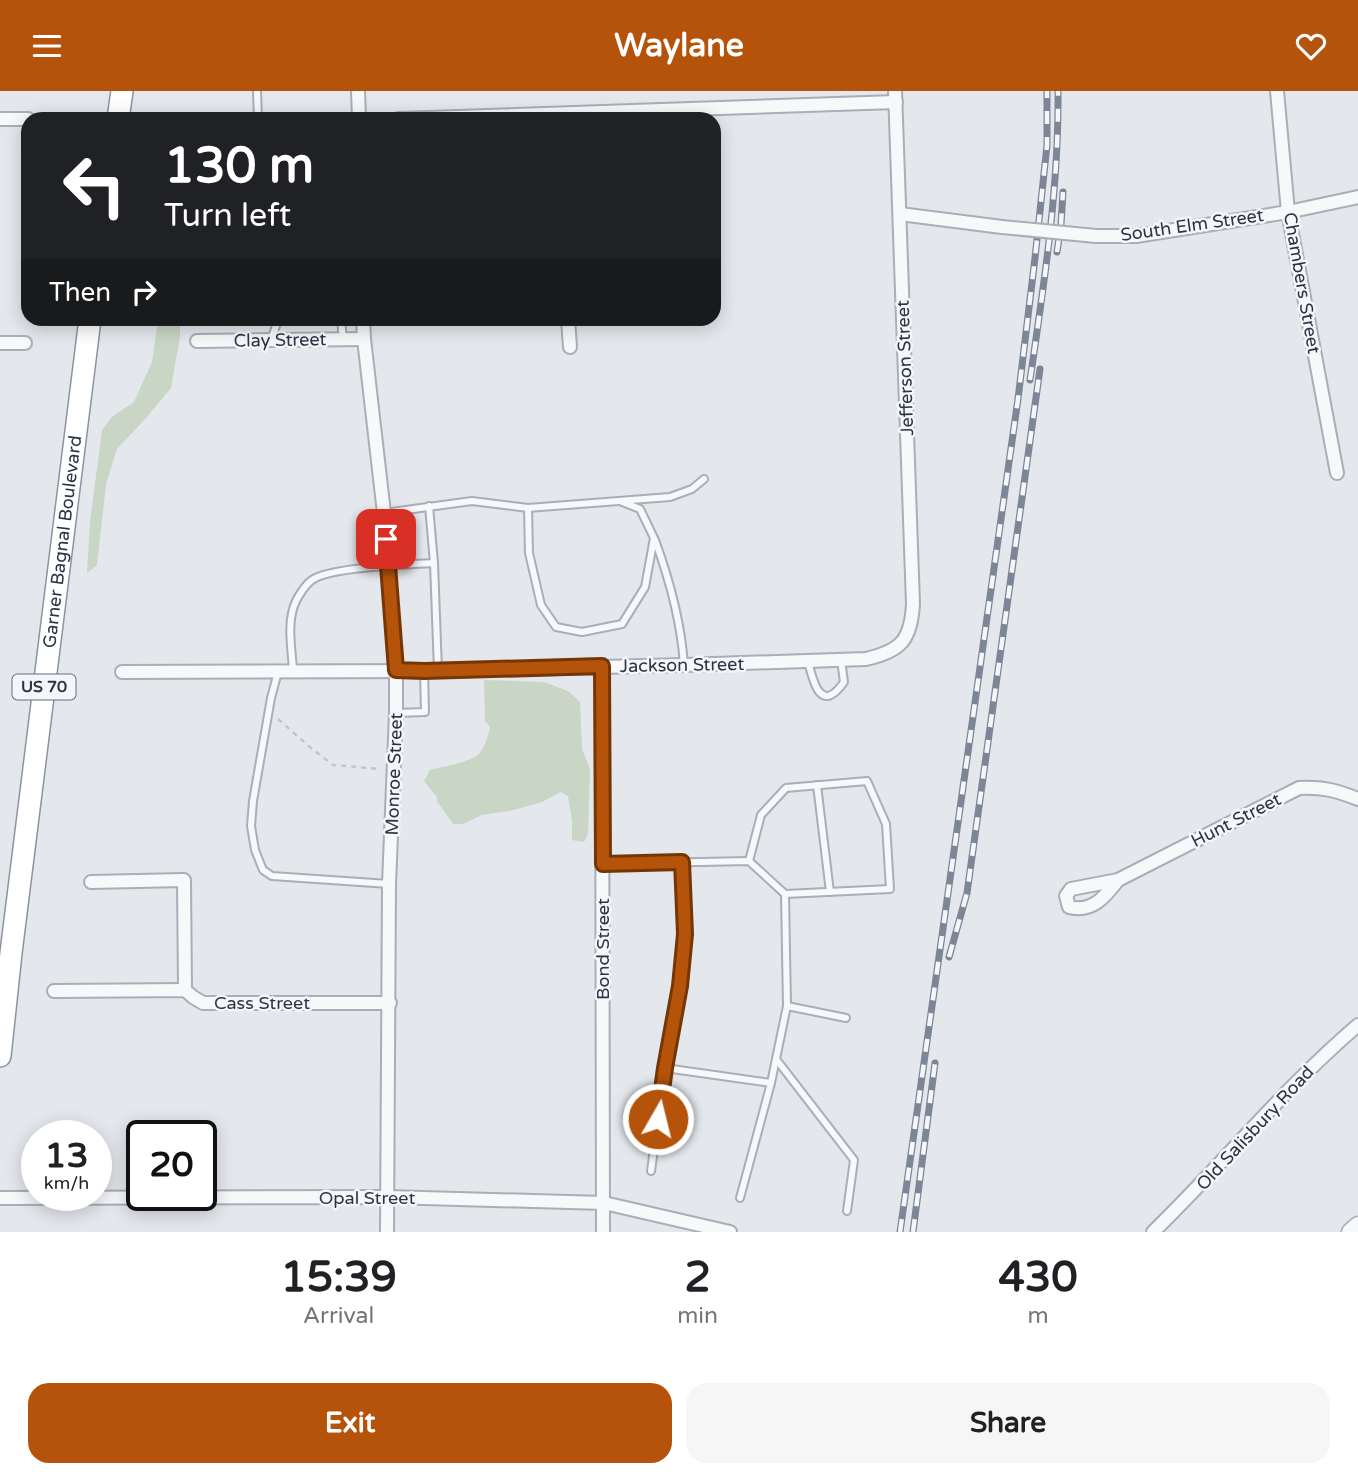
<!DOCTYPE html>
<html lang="en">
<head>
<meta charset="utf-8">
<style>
	:root { --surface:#fff; --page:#f6f6f6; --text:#202124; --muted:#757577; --accent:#b45309 }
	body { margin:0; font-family:"Varela Round",sans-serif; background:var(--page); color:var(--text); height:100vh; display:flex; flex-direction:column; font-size:26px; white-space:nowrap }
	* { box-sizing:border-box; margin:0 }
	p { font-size:23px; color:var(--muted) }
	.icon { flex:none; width:38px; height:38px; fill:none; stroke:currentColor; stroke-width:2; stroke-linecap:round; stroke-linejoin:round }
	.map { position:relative; height:1141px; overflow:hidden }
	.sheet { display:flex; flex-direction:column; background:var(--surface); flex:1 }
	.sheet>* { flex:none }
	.hud { position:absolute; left:21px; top:21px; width:700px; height:214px; border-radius:21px; box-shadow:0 4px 18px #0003; background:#202124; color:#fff; overflow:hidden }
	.speed { position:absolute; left:21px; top:1029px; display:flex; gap:14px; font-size:35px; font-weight:700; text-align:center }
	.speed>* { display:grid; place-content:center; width:91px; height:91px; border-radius:50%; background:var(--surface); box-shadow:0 4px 18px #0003; line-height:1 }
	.speed small { font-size:18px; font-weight:400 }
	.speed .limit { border:4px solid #111; border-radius:10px; background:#fff; color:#111 }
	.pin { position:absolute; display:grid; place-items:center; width:60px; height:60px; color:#fff; margin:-30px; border-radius:14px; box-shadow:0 4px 10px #0006 }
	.me { position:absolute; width:77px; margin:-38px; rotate:8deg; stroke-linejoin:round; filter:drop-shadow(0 0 5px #0008) }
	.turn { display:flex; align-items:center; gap:24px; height:147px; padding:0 28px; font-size:32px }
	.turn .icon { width:91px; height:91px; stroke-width:2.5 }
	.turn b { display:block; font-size:49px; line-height:60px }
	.then { display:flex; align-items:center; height:66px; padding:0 28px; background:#0003; gap:14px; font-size:26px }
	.eta { display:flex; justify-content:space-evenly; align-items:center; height:119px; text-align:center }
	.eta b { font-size:42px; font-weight:700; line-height:49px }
	.button { display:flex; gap:14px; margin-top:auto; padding:14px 28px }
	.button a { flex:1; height:80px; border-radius:21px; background:var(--accent); color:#fff; font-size:28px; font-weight:700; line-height:80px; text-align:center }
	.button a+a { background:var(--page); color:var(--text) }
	header { display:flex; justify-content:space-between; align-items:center; height:91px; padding:0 28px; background:var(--accent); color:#fff; font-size:32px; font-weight:700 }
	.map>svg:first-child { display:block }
	.green { fill:#c9d6c5 }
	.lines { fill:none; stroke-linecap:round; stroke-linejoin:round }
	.service-casing { stroke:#a9aeb7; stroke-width:10 }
	.minor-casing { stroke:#a9aeb7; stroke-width:16 }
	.tertiary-casing { stroke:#a9aeb7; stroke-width:19 }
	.trunk-casing { stroke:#8b94a3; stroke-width:24 }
	.path { stroke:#c2c5cb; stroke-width:2.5; stroke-dasharray:5 5; stroke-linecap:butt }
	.service { stroke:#f7f8fa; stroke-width:6 }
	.minor { stroke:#f7f8fa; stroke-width:12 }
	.tertiary { stroke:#f7f8fa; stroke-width:16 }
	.trunk { stroke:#fff; stroke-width:21 }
	.rail-casing { stroke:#7d8696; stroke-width:7 }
	.rail { stroke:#f4f6f9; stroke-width:4.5; stroke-dasharray:13; stroke-linecap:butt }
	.minor-bridge-casing { stroke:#a9aeb7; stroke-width:16; stroke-linecap:butt }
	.minor-bridge { stroke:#f7f8fa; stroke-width:12 }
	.route-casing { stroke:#753606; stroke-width:18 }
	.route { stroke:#b45309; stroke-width:12 }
	.labels { text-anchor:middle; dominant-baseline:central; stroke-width:5; stroke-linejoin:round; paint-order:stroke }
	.shield { fill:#f4f6f9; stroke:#676e7b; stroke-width:2 }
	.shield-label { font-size:16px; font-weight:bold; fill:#2b3445 }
	.street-label { font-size:18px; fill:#2b3445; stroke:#f4f6f9 }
</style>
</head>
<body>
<header><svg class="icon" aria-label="menu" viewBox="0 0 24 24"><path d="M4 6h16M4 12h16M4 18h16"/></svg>Waylane<svg class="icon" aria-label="heart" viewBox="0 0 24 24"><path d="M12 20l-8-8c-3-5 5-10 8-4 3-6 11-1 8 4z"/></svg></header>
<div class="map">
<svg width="1358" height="1141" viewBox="0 0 1358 1141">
	<rect width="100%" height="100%" fill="#e4e7ec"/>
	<g class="green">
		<path d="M158,228H180V246L171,297L146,327L117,358L106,393L97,474L87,482L90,431L102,339L113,325L134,311L152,271Z"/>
		<path d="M484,589L544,591L568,600L580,611L582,658L590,678L588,743L584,751L572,749V730L568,705L561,701L542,711L514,719L482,724L463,733H453L437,710V706L424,690L430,679C442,676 470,671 479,663C485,656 488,645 490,636L485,630Z"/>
	</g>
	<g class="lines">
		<g class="service-casing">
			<g id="service">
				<path d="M257,0L258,28"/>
				<path d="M338,228L341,229L343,248"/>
				<path d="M271,249L277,232L285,228"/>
				<path d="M429,415L434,472L438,580"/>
				<path d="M528,417L529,462L541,514L556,536L582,541L622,533L645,496L654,447L640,418L620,410"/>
				<path d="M384,422L472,410L528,417L670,406L692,398L704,388"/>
				<path d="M655,449C670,490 681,530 684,574"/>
				<path d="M808,570C813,591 821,624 844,591L841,569"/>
				<path d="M293,580C292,558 286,531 296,510C299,504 306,493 312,489C328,476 411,473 434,472"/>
				<path d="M278,581L271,607L253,710L251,735L255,759L263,779L272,785L389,793"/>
				<path d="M396,622L425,621L424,580"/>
				<path d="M817,694L830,801"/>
				<path d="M749,770L761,724L786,697L867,690L886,733L890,798L785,803"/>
				<path d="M603,773L749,770L785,803L787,915L771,992L665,977L680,896L685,843L682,771"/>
				<path d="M787,915L846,927"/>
				<path d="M776,968L854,1069L847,1120"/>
				<path d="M651,1080L665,977"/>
				<path d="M740,1107L771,992"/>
			</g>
		</g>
		<g class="minor-casing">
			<g id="minor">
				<path d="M358,0L359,28"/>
				<path d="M1277,0L1288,121L1337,382"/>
				<path d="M0,28H28"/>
				<path d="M398,28L896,11"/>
				<path d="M900,123L1002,136"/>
				<path d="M1096,145H1136L1288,121L1358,106"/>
				<path d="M363,228L364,248L384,422L396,579V622L389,793L387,1141"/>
				<path d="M568,228L570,256"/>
				<path d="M197,250L364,248"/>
				<path d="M0,252H25"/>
				<path d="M602,575L603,1141"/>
				<path d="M122,581L438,580L684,574L866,568C901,560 911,549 913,513L895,0"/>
				<path d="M1118,789L1299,697C1323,696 1335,699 1358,708"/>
				<path d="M1118,789C1105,806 1092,822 1069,816L1066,805L1071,798Z"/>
				<path d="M91,791L184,789L185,899"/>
				<path d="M54,900L185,899L193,906L203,912H390"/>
				<path d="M0,1107L388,1106L604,1112L730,1141"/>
				<path d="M1153,1141C1223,1073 1284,997 1358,934"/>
			</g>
		</g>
		<g class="tertiary-casing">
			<path id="tertiary" d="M1350,1141L1358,1134"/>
		</g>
		<g class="trunk-casing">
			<g id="trunk">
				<path d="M118,28L122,0"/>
				<path id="s1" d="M0,965L11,862L90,228"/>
			</g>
		</g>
		<path class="path" d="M278,628L311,657L333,674L380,678"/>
		<use href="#service" class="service"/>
		<use href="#minor" class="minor"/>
		<use href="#tertiary" class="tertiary"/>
		<use href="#trunk" class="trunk"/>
		<g class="rail-casing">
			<g id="rail">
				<path d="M1057,161L1061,133L1063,101"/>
				<path d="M1030,289C1044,193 1059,97 1058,0"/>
				<path d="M949,866L967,802L1040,278"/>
				<path d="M900,1141L1018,308L1035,167L1047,54V0"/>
				<path d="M913,1141L935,972"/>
			</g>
		</g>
		<use href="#rail" class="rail"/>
		<g class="minor-bridge-casing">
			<path id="minor-bridge" d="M1002,136L1096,145"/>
		</g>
		<use href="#minor-bridge" class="minor-bridge"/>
	</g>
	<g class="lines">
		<g class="route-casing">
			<path id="route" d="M386,448L396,579L424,580L602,575L603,773L682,771L685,843L680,895L665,977L658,1028"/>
		</g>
		<use href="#route" class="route"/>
	</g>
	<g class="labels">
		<rect class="shield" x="12.5" y="583.5" width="63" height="25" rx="5"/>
		<g class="shield-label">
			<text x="44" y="596">US 70</text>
		</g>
		<g class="street-label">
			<text transform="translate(1192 134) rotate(-8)">South Elm Street</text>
			<text transform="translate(1302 192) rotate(80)">Chambers Street</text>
			<text transform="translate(280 249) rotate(-1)">Clay Street</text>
			<text transform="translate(905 277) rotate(-92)">Jefferson Street</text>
			<text stroke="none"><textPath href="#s1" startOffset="518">Garner Bagnal Boulevard</textPath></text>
			<text transform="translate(682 574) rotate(-1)">Jackson Street</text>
			<text transform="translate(394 683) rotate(-88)">Monroe Street</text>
			<text transform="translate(1236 729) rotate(-27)">Hunt Street</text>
			<text transform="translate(603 858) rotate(-90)">Bond Street</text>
			<text x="262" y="912">Cass Street</text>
			<text transform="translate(1255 1037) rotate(-47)">Old Salisbury Road</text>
			<text x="367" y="1107">Opal Street</text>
		</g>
	</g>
</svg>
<div class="speed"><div>13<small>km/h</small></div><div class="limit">20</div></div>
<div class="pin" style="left:386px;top:448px;background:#d93025"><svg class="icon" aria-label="arrive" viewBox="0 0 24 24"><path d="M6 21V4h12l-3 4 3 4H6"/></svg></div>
<svg class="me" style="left:658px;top:1028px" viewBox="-20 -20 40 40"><circle r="17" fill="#b45309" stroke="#fff" stroke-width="3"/><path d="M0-11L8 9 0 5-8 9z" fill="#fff"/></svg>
<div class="hud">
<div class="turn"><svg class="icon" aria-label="left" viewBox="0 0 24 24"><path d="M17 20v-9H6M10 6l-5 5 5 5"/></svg><div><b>130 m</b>Turn left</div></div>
<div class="then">Then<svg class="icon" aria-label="right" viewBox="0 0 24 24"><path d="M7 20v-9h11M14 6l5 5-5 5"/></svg></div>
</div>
</div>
<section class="sheet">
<div class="eta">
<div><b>15:39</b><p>Arrival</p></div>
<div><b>2</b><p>min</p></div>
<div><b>430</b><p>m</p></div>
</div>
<div class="button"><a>Exit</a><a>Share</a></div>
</section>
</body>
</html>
